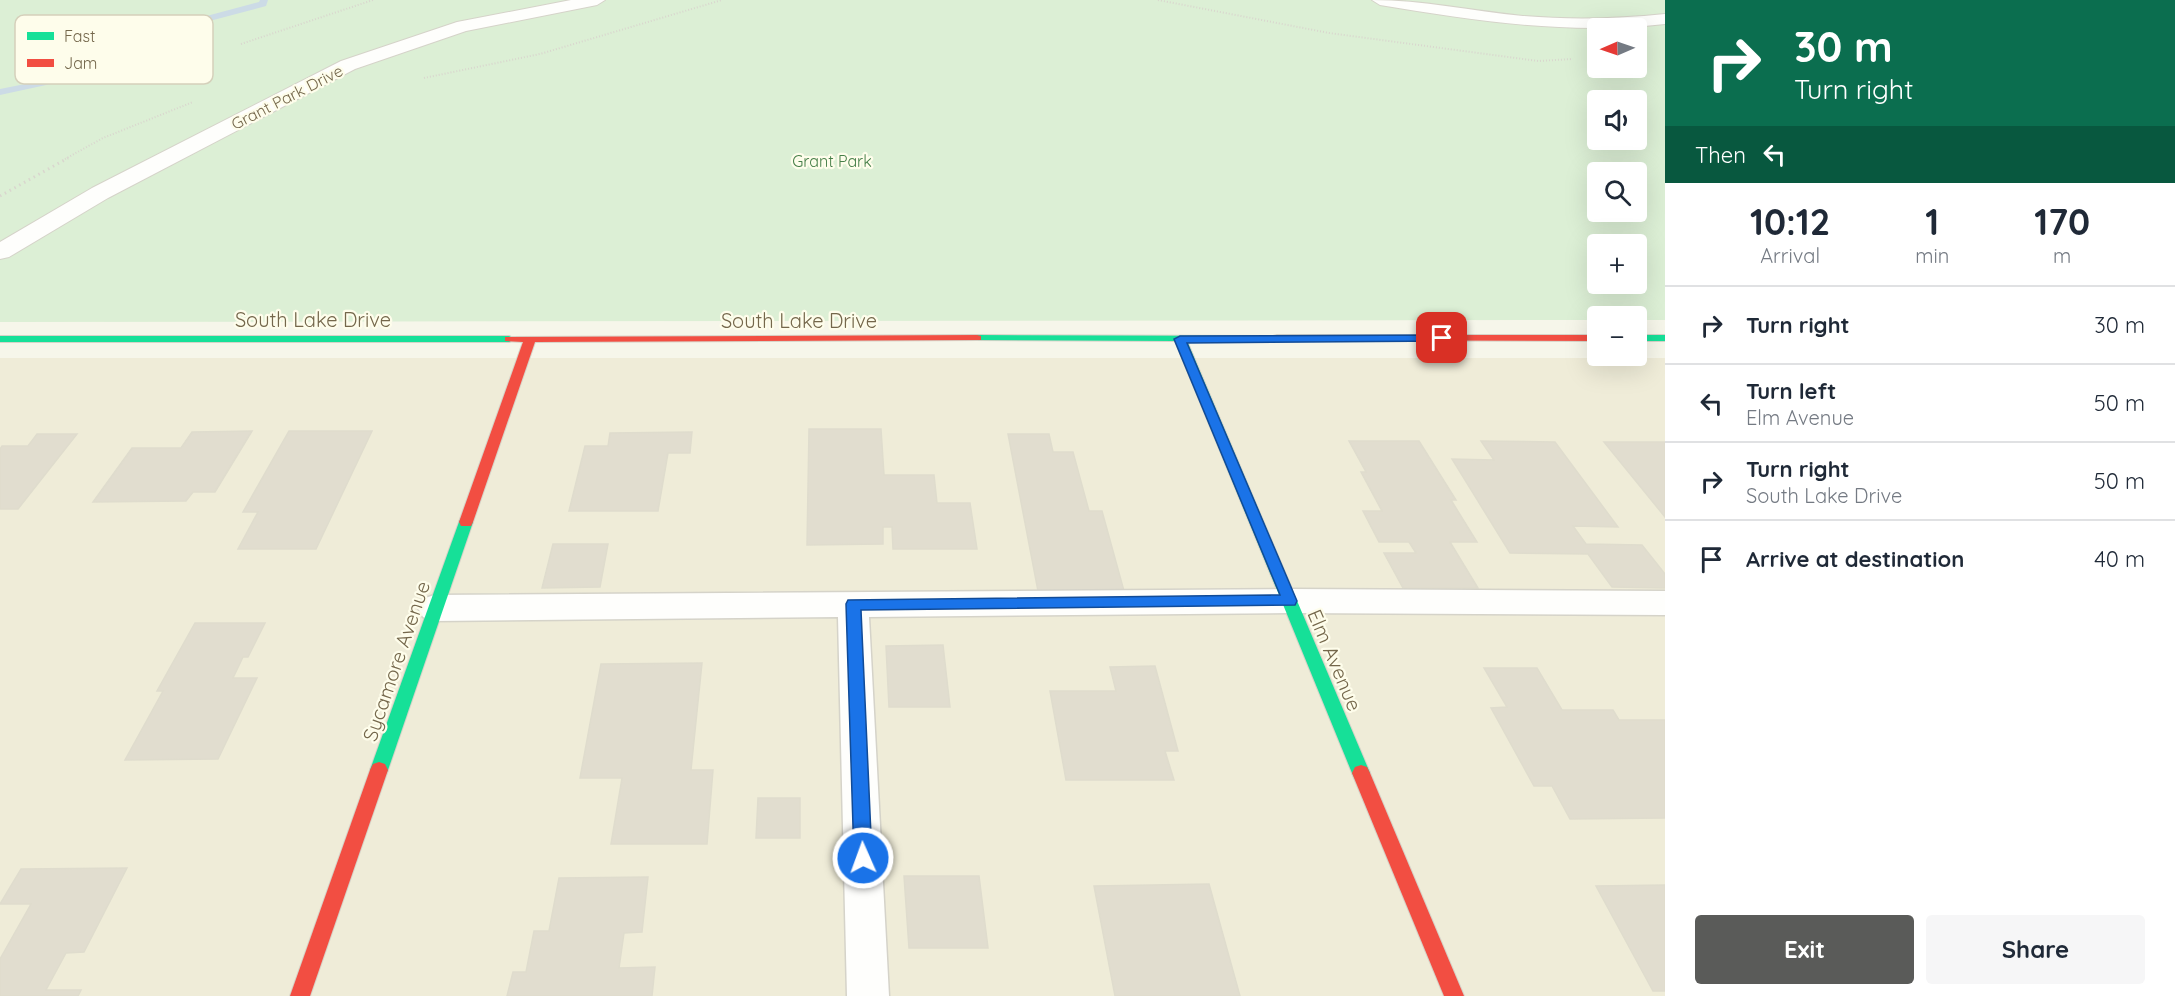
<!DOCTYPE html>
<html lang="en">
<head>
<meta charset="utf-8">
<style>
	:root { --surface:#fff; --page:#f6f6f7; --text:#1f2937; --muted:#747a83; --line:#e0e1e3; --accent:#5a5b59 }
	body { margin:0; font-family:Quicksand,sans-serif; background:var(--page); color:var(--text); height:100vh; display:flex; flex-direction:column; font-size:22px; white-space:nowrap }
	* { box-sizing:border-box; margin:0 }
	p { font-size:20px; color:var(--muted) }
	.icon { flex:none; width:33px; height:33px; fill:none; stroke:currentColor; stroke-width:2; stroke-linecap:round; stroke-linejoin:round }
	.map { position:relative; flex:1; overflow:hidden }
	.side { display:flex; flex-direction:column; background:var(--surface); width:510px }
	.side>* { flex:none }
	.guide { background:#0b6e4f; color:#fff; overflow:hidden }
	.needle { width:39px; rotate:268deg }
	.controls { position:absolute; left:1587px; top:18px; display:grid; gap:12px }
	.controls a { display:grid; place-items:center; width:60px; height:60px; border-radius:6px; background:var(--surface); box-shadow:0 6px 24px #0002; font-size:30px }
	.pin { position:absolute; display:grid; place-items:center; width:51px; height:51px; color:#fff; margin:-26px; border-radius:12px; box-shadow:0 3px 9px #0006 }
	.me { position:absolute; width:66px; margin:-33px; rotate:358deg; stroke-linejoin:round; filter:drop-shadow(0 0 4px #0008) }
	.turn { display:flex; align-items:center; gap:21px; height:126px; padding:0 30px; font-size:27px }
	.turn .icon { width:78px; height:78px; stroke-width:2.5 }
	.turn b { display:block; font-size:42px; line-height:51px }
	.then { display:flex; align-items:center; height:57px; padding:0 30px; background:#0003; gap:12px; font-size:22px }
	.eta { display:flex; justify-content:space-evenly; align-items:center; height:102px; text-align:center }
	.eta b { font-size:36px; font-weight:800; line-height:42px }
	.cta { display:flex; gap:12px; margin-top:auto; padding:12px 30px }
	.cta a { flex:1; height:69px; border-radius:6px; background:var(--accent); color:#fff; font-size:24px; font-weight:800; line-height:69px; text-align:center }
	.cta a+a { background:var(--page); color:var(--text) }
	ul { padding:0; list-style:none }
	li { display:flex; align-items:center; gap:18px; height:78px; padding:0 30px; border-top:2px solid var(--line) }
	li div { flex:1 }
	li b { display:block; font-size:22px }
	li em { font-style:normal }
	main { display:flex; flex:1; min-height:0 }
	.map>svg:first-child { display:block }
	.residential { fill:#efecd8 }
	.green { fill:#dcefd5; fill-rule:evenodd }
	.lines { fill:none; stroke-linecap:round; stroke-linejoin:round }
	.stream { fill:#ccdbe6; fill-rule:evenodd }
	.building { fill:#e1ddcf; stroke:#dfdccd; stroke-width:1.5 }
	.lane-casing { stroke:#d5d3c9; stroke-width:3 }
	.street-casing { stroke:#d5d3c9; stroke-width:2 }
	.fast-casing { stroke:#d6d3c8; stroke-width:2 }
	.jam-casing { stroke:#d6d3c8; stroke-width:2 }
	.path-far1 { stroke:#d9d6ce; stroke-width:2; stroke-dasharray:1 2; stroke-linecap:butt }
	.path { stroke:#d9d6ce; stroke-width:3; stroke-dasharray:1.5 4; stroke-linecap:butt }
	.lane { fill:#fefefc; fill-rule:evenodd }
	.street { fill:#fefefc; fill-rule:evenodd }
	.fast { fill:#16e098; fill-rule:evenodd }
	.jam { fill:#f24e42; fill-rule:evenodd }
	.route { fill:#1a73e8; stroke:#114b97; stroke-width:1.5 }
	.labels { text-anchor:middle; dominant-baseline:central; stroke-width:4.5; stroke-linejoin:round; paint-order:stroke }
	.far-street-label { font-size:16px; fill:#74674b; stroke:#fefdeb }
	.far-park-label { font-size:16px; fill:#467f48; stroke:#fefdeb }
	.street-label { font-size:20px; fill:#74674b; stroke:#fefdeb }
	.key { fill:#fefdeb; stroke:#d5d0bb; stroke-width:1.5 }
	.key-label { font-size:16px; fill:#74674b }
</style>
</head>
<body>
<main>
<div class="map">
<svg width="1665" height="996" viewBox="0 0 1665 996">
	<rect width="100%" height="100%" fill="#f6f6ea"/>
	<rect class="residential" x="0" y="358" width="1665" height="638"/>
	<path class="green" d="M0,0H1665V320H1637L1636,316H1598L1597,320L0,322ZM1598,28H1636V68H1598ZM1598,100H1636V140H1598ZM1598,172H1636V212H1598ZM1598,244H1636V284H1598Z"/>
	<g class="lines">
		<path class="stream" d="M260,0H268L266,6L164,33L148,53L60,82L0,95V89L55,78L142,49L158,29L259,2Z"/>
	</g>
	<g class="building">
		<path d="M809,429H881L884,475H934L937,503H970L977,549H893L892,527H883V544L807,545Z"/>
		<path d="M252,431L215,492H193L186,501L93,502L132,448H181L192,432Z"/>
		<path d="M289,431H372L316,549H238L258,512H243Z"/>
		<path d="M692,432L690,453H668L658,511H569L585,446H608L610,433Z"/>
		<path d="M37,434H77L18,509H0V449L2,446H28Z"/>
		<path d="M1008,434H1049L1053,452H1073L1089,511H1102L1124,591H1038Z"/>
		<path d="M1349,441H1419L1456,500H1451L1477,542H1450L1478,588H1403L1384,553H1416L1409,542H1379L1363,511H1382L1361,472H1366Z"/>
		<path d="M1481,441L1555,442L1618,527L1573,526L1586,544L1642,545L1665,574V588L1612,587L1588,554L1510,553L1452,459L1494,460Z"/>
		<path d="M1604,442H1665V517Z"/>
		<path d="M553,544H608L600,587L542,588Z"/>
		<path d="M195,623H265L248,657H243L233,678H257L218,759L125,760L163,691H157Z"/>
		<path d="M943,645L950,707H889L886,646Z"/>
		<path d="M702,663L691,770H713L707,844H611L622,778H580L601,664Z"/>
		<path d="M1155,666L1178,751H1165L1174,780H1066L1050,691H1116L1110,667Z"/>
		<path d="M1484,668H1537L1562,710H1613L1619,720H1665V818L1570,819L1552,786H1534L1491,708L1507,707Z"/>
		<path d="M758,798H800V838H756Z"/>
		<path d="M127,868L84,952L66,953L46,990H81L78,996H0V959L31,904H0L21,869Z"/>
		<path d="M904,876H979L988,948H909Z"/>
		<path d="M648,877L642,932L624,933L619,968L655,967L652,996H507L513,972H526L534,931H549L559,878Z"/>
		<path d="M1209,884L1240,996H1115L1094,886Z"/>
		<path d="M1665,885V991H1653L1596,886Z"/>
	</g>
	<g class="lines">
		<g class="lane-casing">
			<path id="lane" d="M1290,589L1665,591V615L1290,613L869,617L889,996H847L838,617L434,621L423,617L418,608L423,599L434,595Z"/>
		</g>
		<g class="street-casing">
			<g id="street">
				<path d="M571,0H605L597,5L466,31L355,69L108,198L9,257L0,259V242L92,188L341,61L457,22Z"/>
				<path d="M1372,0C1423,0 1472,11 1523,16C1570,20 1617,19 1665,14V24C1569,35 1476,21 1380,5Z"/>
			</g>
		</g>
		<g class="fast-casing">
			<g id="fast">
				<path d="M977,335L1281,336V340L1277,341H1187L1370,773L1367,779L1361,781L1355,779L1352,773L1175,341L973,340V336Z"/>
				<rect x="1636" y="335" width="29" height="6"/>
				<path d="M0,336H509L515,339L509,342H0Z"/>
				<path d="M466,517L471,518L473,522L388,770L385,776L379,778L373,776L370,770L459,522L461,518Z"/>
			</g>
		</g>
		<g class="jam-casing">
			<g id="jam">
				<path d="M977,335L981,336V340L535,342L473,522L471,526H461L459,522L523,342L505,341V337Z"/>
				<path d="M1277,335H1598V341L1273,340V336Z"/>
				<path d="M379,762L385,764L388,770L310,996H290L370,770L373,764Z"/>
				<path d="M1361,765L1367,767L1370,773L1464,996H1444L1352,773L1355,767Z"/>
			</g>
		</g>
		<g class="path-far1">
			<path d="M1158,0L1329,33L1538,61L1573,59"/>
			<path d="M241,44L373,0"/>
			<path d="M424,78L540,54L722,0"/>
			<path d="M65,159L103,138L193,102"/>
		</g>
		<path class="path" d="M0,196L68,158"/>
		<use href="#lane" class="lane"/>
		<use href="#street" class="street"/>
		<use href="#fast" class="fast"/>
		<use href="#jam" class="jam"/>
	</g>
	<path class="route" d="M1442,335L1447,338L1446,341L1187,343L1297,601L1295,605L861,610L872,858L869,864L863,867L856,864L854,858L846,604L848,600L1280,595L1174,339L1180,336Z"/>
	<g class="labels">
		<g class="far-street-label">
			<text transform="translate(287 97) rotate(-27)">Grant Park Drive</text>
		</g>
		<g class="far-park-label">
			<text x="832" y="161">Grant Park</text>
		</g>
		<g class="street-label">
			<text x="313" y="319">South Lake Drive</text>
			<text x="799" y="320">South Lake Drive</text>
			<text transform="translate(1335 660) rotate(67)">Elm Avenue</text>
			<text transform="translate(396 661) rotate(-71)">Sycamore Avenue</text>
		</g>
	</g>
	<rect x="15" y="15" width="198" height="69" rx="9" class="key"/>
	<rect x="27" y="32" width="27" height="8" fill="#16e098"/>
	<rect x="27" y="59" width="27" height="8" fill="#f24e42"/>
	<g class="key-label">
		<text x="64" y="42">Fast</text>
		<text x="64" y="69">Jam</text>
	</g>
</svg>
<div class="controls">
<a><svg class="needle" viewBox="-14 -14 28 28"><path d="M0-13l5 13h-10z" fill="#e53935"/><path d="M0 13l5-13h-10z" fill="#747a83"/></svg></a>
<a><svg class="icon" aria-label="sound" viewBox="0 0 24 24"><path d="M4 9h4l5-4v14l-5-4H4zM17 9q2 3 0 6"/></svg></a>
<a><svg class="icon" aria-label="search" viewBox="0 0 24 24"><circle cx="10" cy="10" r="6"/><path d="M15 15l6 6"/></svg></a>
<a>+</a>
<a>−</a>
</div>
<div class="pin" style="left:1442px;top:338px;background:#d93025"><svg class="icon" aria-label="arrive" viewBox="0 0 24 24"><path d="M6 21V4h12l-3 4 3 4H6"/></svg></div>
<svg class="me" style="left:863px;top:858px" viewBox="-20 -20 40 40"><circle r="17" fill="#1a73e8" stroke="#fff" stroke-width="3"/><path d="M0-11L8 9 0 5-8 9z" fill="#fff"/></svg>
</div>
<section class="side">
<div class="guide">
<div class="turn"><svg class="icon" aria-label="right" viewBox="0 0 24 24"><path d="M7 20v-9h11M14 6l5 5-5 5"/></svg><div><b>30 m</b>Turn right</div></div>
<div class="then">Then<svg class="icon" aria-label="left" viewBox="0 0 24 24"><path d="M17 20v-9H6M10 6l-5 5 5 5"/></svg></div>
</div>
<div class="eta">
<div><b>10:12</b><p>Arrival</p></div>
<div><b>1</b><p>min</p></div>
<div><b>170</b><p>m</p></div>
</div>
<ul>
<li><svg class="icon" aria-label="right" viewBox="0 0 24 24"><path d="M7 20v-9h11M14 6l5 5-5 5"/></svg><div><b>Turn right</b></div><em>30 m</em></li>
<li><svg class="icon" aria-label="left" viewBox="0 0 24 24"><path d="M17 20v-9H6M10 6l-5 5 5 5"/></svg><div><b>Turn left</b><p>Elm Avenue</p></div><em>50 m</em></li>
<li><svg class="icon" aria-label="right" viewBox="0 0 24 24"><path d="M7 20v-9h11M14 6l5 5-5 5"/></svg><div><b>Turn right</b><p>South Lake Drive</p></div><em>50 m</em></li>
<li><svg class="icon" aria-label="arrive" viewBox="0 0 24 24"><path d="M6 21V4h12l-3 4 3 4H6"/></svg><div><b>Arrive at destination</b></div><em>40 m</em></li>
</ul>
<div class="cta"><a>Exit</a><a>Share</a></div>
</section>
</main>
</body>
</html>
